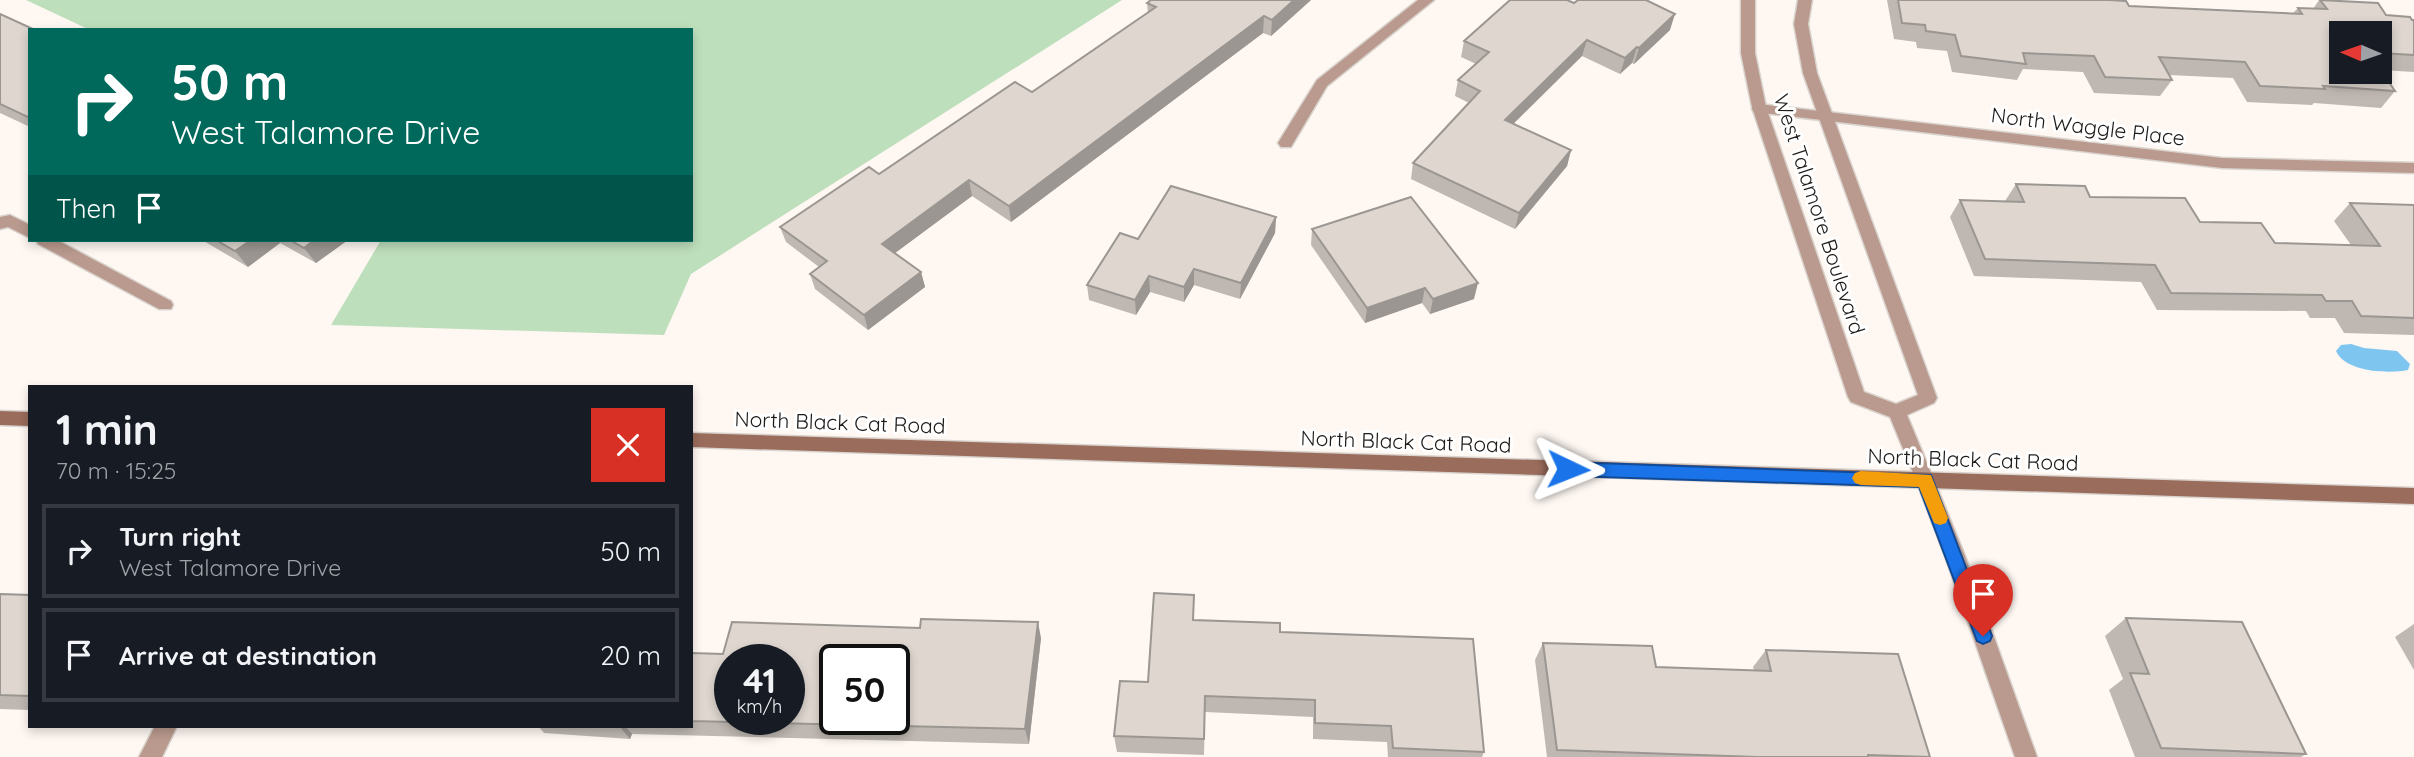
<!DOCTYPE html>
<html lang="en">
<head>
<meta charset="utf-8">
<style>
	:root { --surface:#171b24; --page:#242831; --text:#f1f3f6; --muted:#9ea1a6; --line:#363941 }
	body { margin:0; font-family:Quicksand,sans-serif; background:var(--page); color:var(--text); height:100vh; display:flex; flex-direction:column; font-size:26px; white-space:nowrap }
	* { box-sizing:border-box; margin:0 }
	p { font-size:23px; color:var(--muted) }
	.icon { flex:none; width:38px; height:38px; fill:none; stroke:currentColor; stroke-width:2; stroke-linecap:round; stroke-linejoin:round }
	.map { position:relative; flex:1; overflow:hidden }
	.sheet { position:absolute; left:28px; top:385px; width:665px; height:343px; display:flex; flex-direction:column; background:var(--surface); border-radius:0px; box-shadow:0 4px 10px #0003 }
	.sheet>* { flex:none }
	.hud { position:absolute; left:28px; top:28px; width:665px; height:214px; border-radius:0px; box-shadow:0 4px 10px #0003; background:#00695c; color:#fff; overflow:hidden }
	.needle { width:46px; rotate:272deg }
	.controls { position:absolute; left:2329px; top:21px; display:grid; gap:14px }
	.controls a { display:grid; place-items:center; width:63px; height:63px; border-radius:0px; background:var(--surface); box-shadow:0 4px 10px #0003; font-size:35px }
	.speed { position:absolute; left:714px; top:644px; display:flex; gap:14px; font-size:35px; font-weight:700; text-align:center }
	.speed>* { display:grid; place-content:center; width:91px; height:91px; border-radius:50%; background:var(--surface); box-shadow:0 4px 10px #0003; line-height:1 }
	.speed small { font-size:18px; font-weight:400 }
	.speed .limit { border:4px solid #111; border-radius:10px; background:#fff; color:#111 }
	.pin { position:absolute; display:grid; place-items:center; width:60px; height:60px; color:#fff; margin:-72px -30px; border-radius:50% 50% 50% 0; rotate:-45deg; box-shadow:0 0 7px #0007 }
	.pin .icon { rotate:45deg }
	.me { position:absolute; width:77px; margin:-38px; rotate:92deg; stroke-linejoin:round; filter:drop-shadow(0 0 5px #0008) }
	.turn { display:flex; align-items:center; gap:24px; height:147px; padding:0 28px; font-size:32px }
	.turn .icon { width:91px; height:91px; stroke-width:2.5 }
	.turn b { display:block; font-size:49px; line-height:60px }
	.then { display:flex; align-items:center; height:66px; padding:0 28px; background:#0003; gap:14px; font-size:26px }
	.round { display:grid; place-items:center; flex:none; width:74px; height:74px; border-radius:0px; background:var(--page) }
	.overview { display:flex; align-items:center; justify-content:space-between; height:119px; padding:0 28px }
	h1 { font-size:42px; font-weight:700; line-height:52px }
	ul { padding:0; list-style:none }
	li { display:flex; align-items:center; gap:21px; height:94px; margin:0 14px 10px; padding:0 14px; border:4px solid var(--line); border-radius:0px }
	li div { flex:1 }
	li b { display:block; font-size:26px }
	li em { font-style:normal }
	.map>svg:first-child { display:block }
	.green { fill:#bedfbc }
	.water { fill:#7ec6f0 }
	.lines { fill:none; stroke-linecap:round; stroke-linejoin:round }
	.service-casing { stroke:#dad4cf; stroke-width:3 }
	.minor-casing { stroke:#dad4cf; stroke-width:3 }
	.tertiary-casing { stroke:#dad4cf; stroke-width:3 }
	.secondary-casing { stroke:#dad4cf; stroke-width:3 }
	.service { fill:#ba9a8e; fill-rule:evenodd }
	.minor { fill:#ba9a8e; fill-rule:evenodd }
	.tertiary { fill:#ba9a8e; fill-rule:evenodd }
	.secondary { fill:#9a6c5c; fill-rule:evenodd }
	.wall { fill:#bfb8b2; fill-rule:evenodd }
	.shaded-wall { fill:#9b9691 }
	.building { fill:#ded6cf; stroke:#9b9691; stroke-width:2; fill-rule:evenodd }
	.route { fill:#1a73e8; stroke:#114b97; stroke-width:2 }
	.slow { fill:#f59e0b }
	.labels { text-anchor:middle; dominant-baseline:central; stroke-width:6; stroke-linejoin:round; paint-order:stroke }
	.street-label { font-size:21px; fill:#1e1b19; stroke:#fff }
</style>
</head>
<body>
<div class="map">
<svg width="2414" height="757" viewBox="0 0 2414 757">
	<rect width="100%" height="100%" fill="#fef7f2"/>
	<path class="green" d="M26,0H1122L691,274L664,335L331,325L381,240H691V30H90Z"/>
	<path class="water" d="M2351,344L2364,348L2397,351L2410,364L2408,370C2388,374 2345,372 2336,351L2341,345Z"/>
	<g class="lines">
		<g class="service-casing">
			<g id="service">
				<path d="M10,215L30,225V238L8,227L0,229V217Z"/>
				<path d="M36,240H57L171,301L173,305L171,309H159L38,244Z"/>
			</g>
		</g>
		<g class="minor-casing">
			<g id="minor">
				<path d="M1418,0H1434L1327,86L1291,147H1281L1278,143L1317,80Z"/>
				<path d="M1759,104L2222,158L2414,163V173L2222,168L1754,112L1752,109L1754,106Z"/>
				<path d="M1925,472L1932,475L1934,480L1965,556L2037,757H2015L1945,556L1916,480L1918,475Z"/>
				<path d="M155,726H177L162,757H139Z"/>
			</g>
		</g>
		<g class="tertiary-casing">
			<path id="tertiary" d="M1741,0H1755V53L1766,107L1864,392L1896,404L1918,395L1803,73L1794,24L1798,0H1812L1808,24L1817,73L1937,398L1934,403L1907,415L1934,480L1932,485L1925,488L1918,485L1890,417L1851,402L1848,397L1752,107L1741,53Z"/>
		</g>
		<g class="secondary-casing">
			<g id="secondary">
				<path d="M0,411L30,412V426L0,425Z"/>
				<path d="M691,433L2414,488V504L691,447Z"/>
			</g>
		</g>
		<use href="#service" class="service"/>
		<use href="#minor" class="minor"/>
		<use href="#tertiary" class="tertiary"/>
		<use href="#secondary" class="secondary"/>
	</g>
	<g class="wall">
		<path d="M1151,0H1311L1271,36L1263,33L1011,222L972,196L895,253L921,272L925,287L868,330L815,289L810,274L819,267L786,242L780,227L1032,92L1148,13L1147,3Z"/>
		<path d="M1887,0H2109L2129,6L2293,13L2298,8L2313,9L2319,0H2333L2386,15L2414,20V72L2381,70L2395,91L2381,108L2314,103L2312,105L2247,102L2233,78L2169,75L2172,80L2160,96L2094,93L2083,72L2023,69L2017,80L1952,72L1947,51L1917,48L1916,42L1894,39ZM2380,33V72H2342Z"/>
		<path d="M1574,3L1670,30L1634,64L1632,63L1620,74L1582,56L1513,124L1571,150L1567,166L1515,229L1411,179L1413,163L1469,103L1455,96L1458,80L1476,64L1461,57L1464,41Z"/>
		<path d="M0,14L30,30V127L0,113Z"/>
		<path d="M2016,184L2090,197L2200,222L2275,243L2351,245L2334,221L2350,203L2414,205V335L2344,333L2335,318H2310L2306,311L2157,310L2141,282L1974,276L1950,217L1960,200L2005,201Z"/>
		<path d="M1276,217L1275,233L1240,299L1194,285L1184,302L1150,292L1136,315L1089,300L1087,285L1138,239Z"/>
		<path d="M1312,229L1474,299L1430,314L1422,303L1365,323L1311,245Z"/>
		<path d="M202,240H348L316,263L280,243L248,267Z"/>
		<path d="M0,594L30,595V710L0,709Z"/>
		<path d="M2126,618L2306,754L2301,757H2135L2109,690L2123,679L2105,636Z"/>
		<path d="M1194,620L1280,632L1484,752L1482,757H1388L1387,742L1313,739V717L1205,712L1204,755L1117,752L1114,736Z"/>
		<path d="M2414,624V670L2395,637Z"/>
		<path d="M1041,638L1029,744L632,734L630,739L544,733L538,726H691V656Z"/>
		<path d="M1543,643L1656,667L1754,670L1753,667L1766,650L1930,757H1547L1535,660Z"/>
	</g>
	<g class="shaded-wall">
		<path d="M1294,0H1311L1271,36L1272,20Z"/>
		<path d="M1675,14L1670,30L1634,64L1639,48Z"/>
		<path d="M1264,16L1263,33L1011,222L1009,206Z"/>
		<path d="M1587,40L1582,56L1501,136L1505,120Z"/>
		<path d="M1637,47L1632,63L1620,74L1625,58Z"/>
		<path d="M1571,150L1567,166L1515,229L1519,213Z"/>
		<path d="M969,180L972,196L887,259L882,244Z"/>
		<path d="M1276,217L1275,233L1240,299L1241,283Z"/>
		<path d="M251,240H278L280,243L248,267L235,251Z"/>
		<path d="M314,240H348L316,263L304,248Z"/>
		<path d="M1194,269V285L1184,302V287Z"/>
		<path d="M921,272L925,287L868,330L864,315Z"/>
		<path d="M1149,276L1150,292L1136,315L1135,300Z"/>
		<path d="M1478,283L1474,299L1430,314L1433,299Z"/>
		<path d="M1425,288L1422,303L1365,323L1367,308Z"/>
		<path d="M1038,622L1041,638L1029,744L1025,729Z"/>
		<path d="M619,726H625L632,734L630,739Z"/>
	</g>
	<g class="building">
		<path d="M1151,0H1294L1272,20L1264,16L1009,206L969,180L882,244L921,272L864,315L810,274L827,261L780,227L869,167L879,174L1015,82L1032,92L1156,7L1147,3Z"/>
		<path d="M1510,0H1567L1574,3L1578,0H1646L1675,14L1639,48L1637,47L1625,58L1587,40L1505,120L1571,150L1519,213L1413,163L1480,91L1458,80L1489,52L1464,41Z"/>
		<path d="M1898,0H2109L2126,1L2129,6L2302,14L2298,8L2327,9L2320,0L2378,3L2386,15L2410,17L2412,20H2414V55L2380,53V33H2342V72H2380V69L2395,91L2323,86L2325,89L2260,86L2245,62L2159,57L2172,80L2105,77L2094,56L2023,53L2026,64L1961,56L1955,35L1926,31L1925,25L1902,23Z"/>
		<path d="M0,14L35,30H30V118L0,104Z"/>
		<path d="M2016,184L2085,186L2090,197L2185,198L2200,222L2261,223L2275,243L2380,246L2350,203L2414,205V318L2361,316L2352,301H2326L2322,295L2171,293L2155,265L1985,259L1960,200L2024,202Z"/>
		<path d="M1171,186L1276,217L1241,283L1194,269L1184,287L1149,276L1135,300L1087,285L1120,233L1138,239Z"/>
		<path d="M1411,197L1478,283L1433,299L1425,288L1367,308L1312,229Z"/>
		<path d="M216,240H251L235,251Z"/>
		<path d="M290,240H314L304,248Z"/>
		<path d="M1154,593L1194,595L1193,620L1280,623V632L1473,639L1484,752L1393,748L1391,726L1315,723V700L1205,696L1204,739L1114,736L1120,681L1148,682Z"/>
		<path d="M0,594L30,595V696L0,695Z"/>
		<path d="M2126,618L2242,622L2306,754L2161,748L2130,673L2149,674Z"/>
		<path d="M921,619L1038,622L1025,729L691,721L692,653L723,654L732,622L920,628ZM730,660H789V719H730ZM835,660H894V719H835Z"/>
		<path d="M1543,643L1652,646L1656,667L1771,671L1766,650L1898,654L1930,757L1868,755V757H1757L1557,750Z"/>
	</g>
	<path class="route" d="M1568,462L1931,475L1992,636L1990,641L1983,644L1977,641L1919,487L1568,476L1562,474L1560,469L1562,464Z"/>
	<path class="slow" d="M1861,471L1931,475L1948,518L1946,523L1940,525L1934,523L1919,487L1861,485L1855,483L1852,478L1855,473Z"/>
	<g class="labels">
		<g class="street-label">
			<text transform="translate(2088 126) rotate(7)">North Waggle Place</text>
			<text transform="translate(1820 214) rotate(72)">West Talamore Boulevard</text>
			<text transform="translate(840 422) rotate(2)">North Black Cat Road</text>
			<text transform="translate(1406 441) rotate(2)">North Black Cat Road</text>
			<text transform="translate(1973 459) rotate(2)">North Black Cat Road</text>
		</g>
	</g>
</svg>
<div class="controls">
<a><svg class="needle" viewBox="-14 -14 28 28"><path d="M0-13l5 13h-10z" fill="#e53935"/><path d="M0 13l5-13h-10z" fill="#9ea1a6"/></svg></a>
</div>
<div class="speed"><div>41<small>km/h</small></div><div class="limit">50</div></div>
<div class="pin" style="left:1983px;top:636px;background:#d93025"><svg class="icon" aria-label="arrive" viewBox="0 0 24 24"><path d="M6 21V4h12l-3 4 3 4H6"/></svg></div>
<svg class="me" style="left:1568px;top:469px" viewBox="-20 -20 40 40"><path d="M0-17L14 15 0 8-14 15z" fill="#1a73e8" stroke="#fff" stroke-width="4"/></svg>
<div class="hud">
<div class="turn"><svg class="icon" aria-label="right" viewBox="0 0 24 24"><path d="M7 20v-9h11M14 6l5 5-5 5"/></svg><div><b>50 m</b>West Talamore Drive</div></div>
<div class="then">Then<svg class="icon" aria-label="arrive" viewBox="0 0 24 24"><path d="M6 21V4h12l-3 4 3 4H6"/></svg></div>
</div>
<section class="sheet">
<div class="overview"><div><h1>1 min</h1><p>70 m · 15:25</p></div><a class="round" style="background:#d93025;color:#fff"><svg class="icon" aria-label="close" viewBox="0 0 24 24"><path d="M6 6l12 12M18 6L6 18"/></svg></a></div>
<ul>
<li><svg class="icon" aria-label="right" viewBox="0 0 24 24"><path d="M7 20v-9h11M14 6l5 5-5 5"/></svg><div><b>Turn right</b><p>West Talamore Drive</p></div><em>50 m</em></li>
<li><svg class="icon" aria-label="arrive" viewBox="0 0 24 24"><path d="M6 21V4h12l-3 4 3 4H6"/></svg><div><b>Arrive at destination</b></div><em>20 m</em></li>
</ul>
</section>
</div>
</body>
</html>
